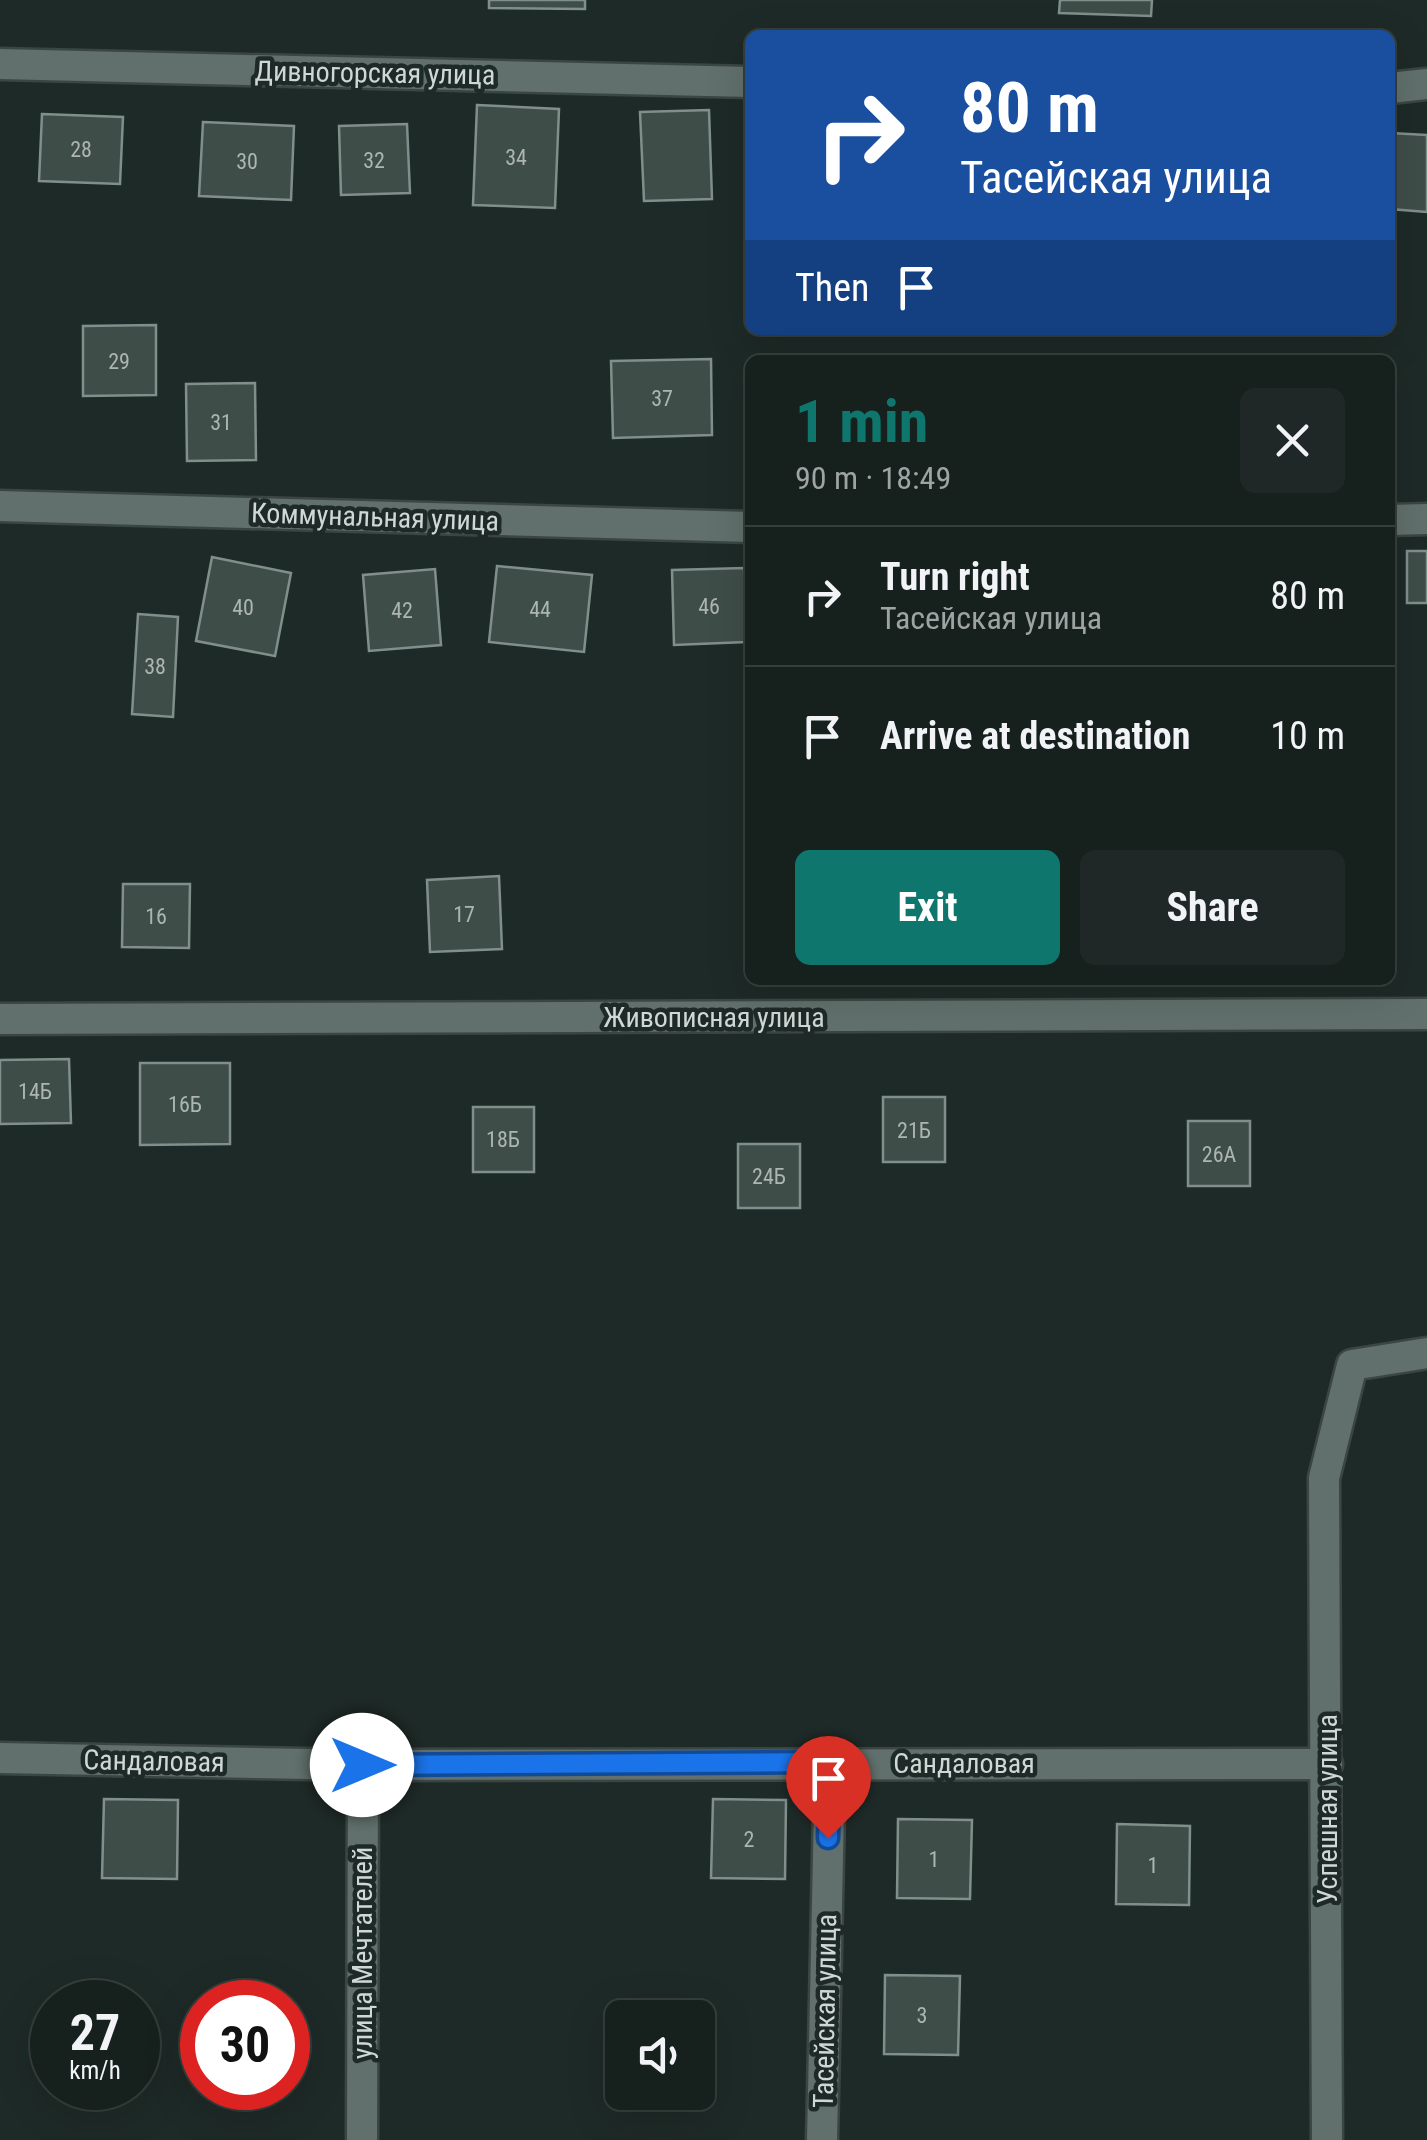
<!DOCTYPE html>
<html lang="en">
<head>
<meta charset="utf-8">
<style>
	:root { --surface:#16201d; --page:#1f2826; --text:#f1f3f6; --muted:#9ea3a4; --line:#353e3b; --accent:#0f766e }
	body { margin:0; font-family:"Roboto Condensed",sans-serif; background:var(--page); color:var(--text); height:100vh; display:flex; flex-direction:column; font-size:38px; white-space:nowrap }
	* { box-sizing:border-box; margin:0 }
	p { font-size:32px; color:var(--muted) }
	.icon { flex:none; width:55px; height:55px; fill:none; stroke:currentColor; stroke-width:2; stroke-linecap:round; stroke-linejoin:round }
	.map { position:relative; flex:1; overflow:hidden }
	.details { position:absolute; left:745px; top:355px; width:650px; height:630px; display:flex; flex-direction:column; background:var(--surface); border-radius:15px; box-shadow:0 10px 40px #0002,0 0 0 2px var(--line) }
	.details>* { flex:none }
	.top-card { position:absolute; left:745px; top:30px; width:650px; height:305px; border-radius:15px; box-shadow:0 10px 40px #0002,0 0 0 2px var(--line); background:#1a4fa0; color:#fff; overflow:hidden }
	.controls { position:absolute; left:605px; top:2000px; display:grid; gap:20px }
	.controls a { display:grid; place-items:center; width:110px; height:110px; border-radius:15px; background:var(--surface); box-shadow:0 10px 40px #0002,0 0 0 2px var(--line); font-size:50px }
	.speed { position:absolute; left:30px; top:1980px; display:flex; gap:20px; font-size:50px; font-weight:700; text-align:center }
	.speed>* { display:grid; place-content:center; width:130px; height:130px; border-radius:50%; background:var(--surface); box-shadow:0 10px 40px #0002,0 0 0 2px var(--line); line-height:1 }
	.speed small { font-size:25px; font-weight:400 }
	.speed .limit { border:15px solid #d22; background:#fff; color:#111 }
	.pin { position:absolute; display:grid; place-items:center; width:85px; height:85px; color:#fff; margin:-102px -42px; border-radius:50% 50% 50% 0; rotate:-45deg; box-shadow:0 0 10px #0007 }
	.pin .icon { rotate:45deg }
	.me { position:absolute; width:110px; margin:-55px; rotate:90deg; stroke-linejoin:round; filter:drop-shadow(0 0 8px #0008) }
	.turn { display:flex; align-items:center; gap:35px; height:210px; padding:0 50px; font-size:45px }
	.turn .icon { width:130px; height:130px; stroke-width:2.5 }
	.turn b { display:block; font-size:70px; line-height:85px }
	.then { display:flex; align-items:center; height:95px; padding:0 50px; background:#0003; gap:20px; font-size:38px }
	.round { display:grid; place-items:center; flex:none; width:105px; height:105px; border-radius:15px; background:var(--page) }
	.head { display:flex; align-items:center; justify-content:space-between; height:170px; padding:0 50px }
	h1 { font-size:60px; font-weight:700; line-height:75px; color:var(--accent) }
	.cta { display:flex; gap:20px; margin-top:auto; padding:20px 50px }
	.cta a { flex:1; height:115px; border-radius:15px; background:var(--accent); color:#fff; font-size:40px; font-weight:700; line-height:115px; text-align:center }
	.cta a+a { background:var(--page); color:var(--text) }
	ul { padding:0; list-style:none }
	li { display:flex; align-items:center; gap:30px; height:140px; padding:0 50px; border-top:2px solid var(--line) }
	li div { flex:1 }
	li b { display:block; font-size:38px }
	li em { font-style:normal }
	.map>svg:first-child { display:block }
	.building { fill:#3f4d49; stroke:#808f8b; stroke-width:2.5 }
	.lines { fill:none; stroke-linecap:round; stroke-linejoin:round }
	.minor-casing { stroke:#3b4643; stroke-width:35 }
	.minor { stroke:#61706c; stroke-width:30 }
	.route-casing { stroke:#114b97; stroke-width:25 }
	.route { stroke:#1a73e8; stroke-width:18 }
	.labels { text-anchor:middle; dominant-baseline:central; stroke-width:9; stroke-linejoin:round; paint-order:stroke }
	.number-label { font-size:22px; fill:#acb5b2 }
	.street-label { font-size:28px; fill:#d0d8d5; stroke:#1e2a27 }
</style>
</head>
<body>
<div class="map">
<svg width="1427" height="2140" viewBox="0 0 1427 2140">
	<rect width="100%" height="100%" fill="#1e2a27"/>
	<g class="building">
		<path d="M489,0H585V9L489,8Z"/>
		<path d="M1060,0H1152L1151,16L1059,13Z"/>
		<path d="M477,105L559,109L555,208L473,205Z"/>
		<path d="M709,110L712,199L644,201L640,112Z"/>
		<path d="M42,114L123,117L120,184L39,181Z"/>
		<path d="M203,122L294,126L291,200L199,196Z"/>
		<path d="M407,124L410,193L341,195L339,126Z"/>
		<path d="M1390,133L1427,135V212L1390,209Z"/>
		<path d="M156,325V395L83,396V326Z"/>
		<path d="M711,359L712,435L613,438L611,361Z"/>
		<path d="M255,383L256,460L187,461L186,384Z"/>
		<rect x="1407" y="551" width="20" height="52"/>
		<path d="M212,557L291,573L275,656L196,641Z"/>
		<path d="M497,566L592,575L584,652L489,642Z"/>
		<path d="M744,568L746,642L674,645L672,570Z"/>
		<path d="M435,569L441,645L369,651L363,575Z"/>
		<path d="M138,614L178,617L173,717L132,714Z"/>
		<path d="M499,876L502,949L430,952L427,880Z"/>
		<path d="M123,884H190L189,948L122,947Z"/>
		<path d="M69,1059L71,1123L0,1124V1060Z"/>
		<path d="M140,1063H230V1144L140,1145Z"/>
		<rect x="883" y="1097" width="62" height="65"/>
		<rect x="473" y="1107" width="61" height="65"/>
		<rect x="1188" y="1121" width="62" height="65"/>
		<rect x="738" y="1144" width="62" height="64"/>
		<path d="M104,1799L178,1800L177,1879L102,1878Z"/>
		<path d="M713,1799L786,1800L785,1879L711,1878Z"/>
		<path d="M898,1819L972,1820L970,1899L897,1898Z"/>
		<path d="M1117,1824L1190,1826L1189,1905L1116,1904Z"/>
		<path d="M885,1975L960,1976L958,2055L884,2054Z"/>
	</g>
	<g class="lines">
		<g class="minor-casing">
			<g id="minor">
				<path d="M0,64L750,82"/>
				<path d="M1390,88L1427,84"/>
				<path d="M0,506L750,527"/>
				<path d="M1390,520L1427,519"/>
				<path d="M0,1019L1427,1014"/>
				<path d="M0,1758L363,1765L1327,1764"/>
				<path d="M362,2140L363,1765"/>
				<path d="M822,2140L830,1762"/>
				<path d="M1327,2140L1324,1478L1352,1365L1427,1353"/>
			</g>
		</g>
		<use href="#minor" class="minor"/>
	</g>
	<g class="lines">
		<g class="route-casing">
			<path id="route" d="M362,1765L830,1762L828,1838"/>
		</g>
		<use href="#route" class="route"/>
	</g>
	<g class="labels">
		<g class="number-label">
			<text x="81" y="149">28</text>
			<text x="516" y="157">34</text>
			<text x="374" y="160">32</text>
			<text x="247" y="161">30</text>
			<text x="119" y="361">29</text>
			<text x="662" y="398">37</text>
			<text x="221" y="422">31</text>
			<text x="709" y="606">46</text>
			<text x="243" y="607">40</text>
			<text x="540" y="609">44</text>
			<text x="402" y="610">42</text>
			<text x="155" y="666">38</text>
			<text x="464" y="914">17</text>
			<text x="156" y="916">16</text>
			<text x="35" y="1091">14Б</text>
			<text x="185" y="1104">16Б</text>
			<text x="914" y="1130">21Б</text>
			<text x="503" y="1139">18Б</text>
			<text x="1219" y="1154">26А</text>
			<text x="769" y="1176">24Б</text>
			<text x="749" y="1839">2</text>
			<text x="934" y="1859">1</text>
			<text x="1153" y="1865">1</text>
			<text x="922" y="2015">3</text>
		</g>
		<g class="street-label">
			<text transform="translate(375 73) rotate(1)">Дивногорская улица</text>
			<text transform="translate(375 517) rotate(2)">Коммунальная улица</text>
			<text x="714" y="1017">Живописная улица</text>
			<text transform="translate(154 1761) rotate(1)">Сандаловая</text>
			<text x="964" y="1763">Сандаловая</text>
			<text transform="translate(1327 1809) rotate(-90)">Успешная улица</text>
			<text transform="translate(362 1953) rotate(-90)">улица Мечтателей</text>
			<text transform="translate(825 2011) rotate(-89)">Тасейская улица</text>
		</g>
	</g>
</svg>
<div class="controls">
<a><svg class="icon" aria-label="sound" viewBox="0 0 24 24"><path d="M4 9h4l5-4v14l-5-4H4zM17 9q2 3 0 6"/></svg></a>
</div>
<div class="speed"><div>27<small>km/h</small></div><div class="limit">30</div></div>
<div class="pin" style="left:828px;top:1838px;background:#d93025"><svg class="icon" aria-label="arrive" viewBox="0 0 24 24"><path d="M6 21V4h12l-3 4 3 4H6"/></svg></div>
<svg class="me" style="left:362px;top:1765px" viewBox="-20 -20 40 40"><circle r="19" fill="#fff"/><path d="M0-13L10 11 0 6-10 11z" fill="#1a73e8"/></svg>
<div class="top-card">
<div class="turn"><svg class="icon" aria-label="right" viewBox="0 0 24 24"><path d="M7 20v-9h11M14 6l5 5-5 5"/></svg><div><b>80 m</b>Тасейская улица</div></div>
<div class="then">Then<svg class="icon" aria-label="arrive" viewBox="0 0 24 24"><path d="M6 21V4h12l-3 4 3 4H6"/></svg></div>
</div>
<section class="details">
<div class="head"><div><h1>1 min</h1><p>90 m · 18:49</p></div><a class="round"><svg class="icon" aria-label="close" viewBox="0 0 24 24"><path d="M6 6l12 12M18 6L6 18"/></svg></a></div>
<ul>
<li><svg class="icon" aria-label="right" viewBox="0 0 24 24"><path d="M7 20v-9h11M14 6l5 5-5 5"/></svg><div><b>Turn right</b><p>Тасейская улица</p></div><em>80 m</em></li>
<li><svg class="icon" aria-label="arrive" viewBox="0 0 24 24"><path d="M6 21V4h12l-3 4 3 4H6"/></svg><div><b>Arrive at destination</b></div><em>10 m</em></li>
</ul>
<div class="cta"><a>Exit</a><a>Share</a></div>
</section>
</div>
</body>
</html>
